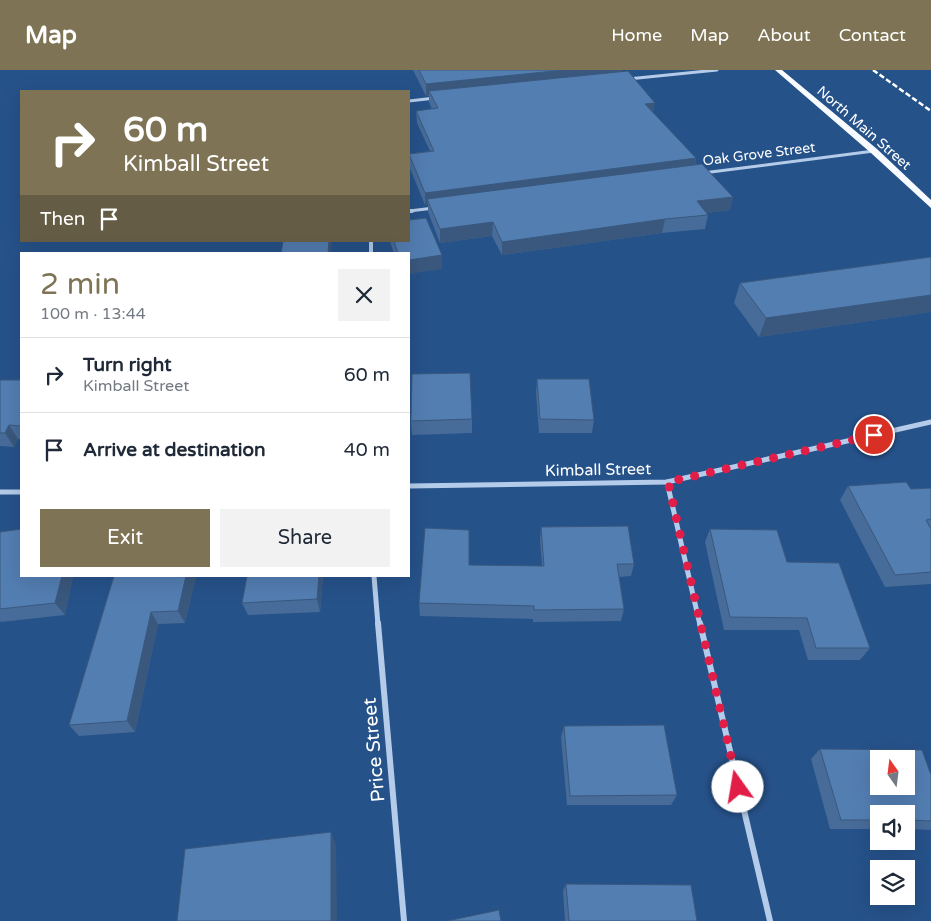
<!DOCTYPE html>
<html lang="en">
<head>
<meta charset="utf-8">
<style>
	:root { --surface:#fff; --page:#f2f2f3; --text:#1f2937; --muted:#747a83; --line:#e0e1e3; --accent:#7e7455 }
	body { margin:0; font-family:"Varela Round",sans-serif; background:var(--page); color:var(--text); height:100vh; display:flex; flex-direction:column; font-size:19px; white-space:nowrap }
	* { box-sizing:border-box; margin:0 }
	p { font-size:16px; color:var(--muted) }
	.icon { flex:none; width:28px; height:28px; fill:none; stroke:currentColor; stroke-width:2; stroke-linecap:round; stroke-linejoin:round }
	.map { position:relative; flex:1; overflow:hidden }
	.sheet { position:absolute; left:20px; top:182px; width:390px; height:325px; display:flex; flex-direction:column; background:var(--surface); border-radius:0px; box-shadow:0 5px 20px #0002 }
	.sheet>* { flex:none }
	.top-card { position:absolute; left:20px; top:20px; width:390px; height:152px; border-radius:0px; box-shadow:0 5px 20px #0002; background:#7e7455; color:#fff; overflow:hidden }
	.needle { width:32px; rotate:346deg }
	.tools { position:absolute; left:870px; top:680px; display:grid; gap:10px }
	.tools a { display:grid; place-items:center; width:45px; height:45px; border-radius:0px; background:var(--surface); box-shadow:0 5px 20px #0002; font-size:25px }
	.pin { position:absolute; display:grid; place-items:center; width:42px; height:42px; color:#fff; margin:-21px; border:2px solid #fff; border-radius:50%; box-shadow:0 1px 5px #0007 }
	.me { position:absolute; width:55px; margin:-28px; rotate:347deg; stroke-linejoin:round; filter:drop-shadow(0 0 4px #0008) }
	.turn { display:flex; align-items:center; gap:18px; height:105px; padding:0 20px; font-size:22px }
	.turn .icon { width:65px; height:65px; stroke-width:2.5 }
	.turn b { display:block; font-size:35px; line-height:42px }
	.then { display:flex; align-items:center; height:48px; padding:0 20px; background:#0003; gap:10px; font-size:19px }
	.round { display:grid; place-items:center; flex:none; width:52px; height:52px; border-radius:0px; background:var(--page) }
	.headline { display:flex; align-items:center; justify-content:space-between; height:85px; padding:0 20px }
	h1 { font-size:30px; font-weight:600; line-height:38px; color:var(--accent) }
	.primary-button { display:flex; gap:10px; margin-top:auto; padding:10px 20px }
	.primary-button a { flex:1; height:58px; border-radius:0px; background:var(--accent); color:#fff; font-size:20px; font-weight:600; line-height:58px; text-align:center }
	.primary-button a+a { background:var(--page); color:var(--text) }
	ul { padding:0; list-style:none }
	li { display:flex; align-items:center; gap:15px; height:75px; padding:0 20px; border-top:1px solid var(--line) }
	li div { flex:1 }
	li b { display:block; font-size:19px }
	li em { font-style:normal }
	header { display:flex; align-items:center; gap:30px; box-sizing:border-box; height:70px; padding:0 25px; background:var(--accent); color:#fff }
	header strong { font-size:24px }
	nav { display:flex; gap:28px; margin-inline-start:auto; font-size:18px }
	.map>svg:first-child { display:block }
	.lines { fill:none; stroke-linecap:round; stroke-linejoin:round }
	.minor-far3 { stroke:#b4cce9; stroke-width:3 }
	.minor-far2 { stroke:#b4cce9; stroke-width:4 }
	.minor-far1 { stroke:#b4cce9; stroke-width:5 }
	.minor { stroke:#b4cce9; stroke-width:6 }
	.primary { fill:#f7fafe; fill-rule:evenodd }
	.rail { stroke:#fff; stroke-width:2.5; stroke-dasharray:5.5 2.5; stroke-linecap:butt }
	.wall { fill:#476c99 }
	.shaded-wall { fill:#3a587d }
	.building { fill:#537eb2; stroke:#3a587d; fill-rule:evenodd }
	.route { stroke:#e11d48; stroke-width:9; stroke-dasharray:0 16.2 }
	.labels { text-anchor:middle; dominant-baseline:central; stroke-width:4; stroke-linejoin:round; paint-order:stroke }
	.far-street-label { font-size:14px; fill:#fff; stroke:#26528a }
	.street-label { font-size:16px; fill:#fff; stroke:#26528a }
	.near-street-label { font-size:19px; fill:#fff; stroke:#26528a }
</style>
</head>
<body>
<header>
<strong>Map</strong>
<nav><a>Home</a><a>Map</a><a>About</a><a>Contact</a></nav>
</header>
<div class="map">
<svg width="931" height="851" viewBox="0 0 931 851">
	<rect width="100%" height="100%" fill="#26528a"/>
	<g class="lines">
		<g class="minor-far3">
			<path d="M628,9L717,0"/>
			<path d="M409,31L435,28"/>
			<path d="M703,103L874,81"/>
			<path d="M409,141L434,138"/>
		</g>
		<g class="minor-far2">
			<path d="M409,141H412"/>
			<path d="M371,171V184"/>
		</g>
		<g class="minor-far1">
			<path d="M667,412L700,555"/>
			<path d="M409,416L667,412L931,352"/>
			<path d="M0,422H21"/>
			<path d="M374,506L378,555"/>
		</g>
		<g class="minor">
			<path d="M378,553L404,851"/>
			<path d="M700,553L770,851"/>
		</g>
		<path class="primary" d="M775,0H782L877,79L931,130V138L871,83Z"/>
		<path class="rail" d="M873,0L931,41"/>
	</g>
	<g class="wall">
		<path d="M413,0H622L621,2L653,43L696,88L695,95L733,127L730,140L707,143L708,145L705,159L662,163L502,185L492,166L440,173L428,142V135H425L409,96V84L430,81L417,53L416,41L432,39L429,32V26H426Z"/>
		<path d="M390,171H409L442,185V199L409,184H394Z"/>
		<path d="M931,187V242L759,267L734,233L740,213Z"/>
		<path d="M537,309L594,350L592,363H539L536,322Z"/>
		<path d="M0,310H21V369H18L14,377L0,376Z"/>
		<path d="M472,349V363L412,365L411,351Z"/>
		<path d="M848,416L911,419L931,418V514L885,517L840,430Z"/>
		<path d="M541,457L634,494L631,506L619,507L624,539L621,551L533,552V549L420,546L419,533L542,496L540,470Z"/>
		<path d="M710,459L787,492L870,578L860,590H808L799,560H724L705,472Z"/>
		<path d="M0,462L73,506L65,545L1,552L0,551Z"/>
		<path d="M114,506H196L185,553L158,554L135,662L79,666L69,655Z"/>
		<path d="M247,506H323L320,542L248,545L242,533Z"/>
		<path d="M564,656L677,725L671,735H567L561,667Z"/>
		<path d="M820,679L931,705V760L906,759V744H879V759H830L811,689Z"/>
		<path d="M566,814L697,851H565L563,821Z"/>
	</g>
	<g class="shaded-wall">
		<path d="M564,0H622L621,6L429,21V26H426V14Z"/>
		<path d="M655,33L653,45L645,34Z"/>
		<path d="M696,88L693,101L427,129L428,135H425V123Z"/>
		<path d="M733,127L730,140L694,145L697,131Z"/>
		<path d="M665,149L662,163L502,185V172Z"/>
		<path d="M493,152L492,166L440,173V159Z"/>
		<path d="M329,171H332L331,184H328Z"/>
		<path d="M442,185V199L409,204V190Z"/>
		<path d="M931,225V242L759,267L766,248Z"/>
		<path d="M9,355L18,369L14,377L5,363Z"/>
		<path d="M62,506H73L65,545L55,533Z"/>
		<path d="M186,506H196L185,553L178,541Z"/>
		<path d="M319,506H323L320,542L317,529Z"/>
		<path d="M151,542L158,554L135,662L127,651Z"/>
		<path d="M331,762L336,775L337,851H331Z"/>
	</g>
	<g class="building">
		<path d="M419,0H564L426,14Z"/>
		<path d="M628,1L655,33L645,34L696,88L425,123L409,84L434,81L416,41L438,38L429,21Z"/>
		<path d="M702,94L733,127L697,131L708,145L665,149L502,172L493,152L440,159L427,129Z"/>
		<path d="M426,148L442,185L409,190V184H398L394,171H409V150Z"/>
		<path d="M283,171H329L328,184H281Z"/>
		<path d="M931,187V225L766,248L740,213Z"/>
		<path d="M470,303L472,349L411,351L412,304Z"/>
		<path d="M537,309H589L594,350L540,349Z"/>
		<path d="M0,310H21V356L9,355L5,363H0Z"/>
		<path d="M906,412L911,419L931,418V449L926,450L931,459V502L895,505L848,416Z"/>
		<path d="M628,456L634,494H617L624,539L534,540V536L419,533L425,458L469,460V495L544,496L541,457Z"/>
		<path d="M21,459V506H62L55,533L0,539V462Z"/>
		<path d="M710,459L777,460L787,492L839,493L870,578H816L807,548L730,547Z"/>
		<path d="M114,506H186L178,541L151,542L127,651L69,655Z"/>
		<path d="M247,506H319L317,529L242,533Z"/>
		<path d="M664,655L677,725L570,726L564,656Z"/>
		<path d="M820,679L922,680L931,705V751L906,750V744H879V750H841ZM879,689H906V716H879Z"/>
		<path d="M331,762V851H177L185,779Z"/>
		<path d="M566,814L691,815L697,851H569Z"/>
		<path d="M499,840L501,851H447Z"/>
	</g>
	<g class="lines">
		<path class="route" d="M738,717L668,412L874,365"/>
	</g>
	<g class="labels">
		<g class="far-street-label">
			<text transform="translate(864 58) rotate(41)">North Main Street</text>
			<text transform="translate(759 84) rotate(-7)">Oak Grove Street</text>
		</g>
		<g class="street-label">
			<text transform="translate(598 400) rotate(-1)">Kimball Street</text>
		</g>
		<g class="near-street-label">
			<text transform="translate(374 680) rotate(-95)">Price Street</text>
		</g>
	</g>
</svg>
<div class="tools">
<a><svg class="needle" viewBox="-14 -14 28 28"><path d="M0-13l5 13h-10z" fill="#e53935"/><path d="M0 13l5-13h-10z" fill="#747a83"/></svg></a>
<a><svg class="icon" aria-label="sound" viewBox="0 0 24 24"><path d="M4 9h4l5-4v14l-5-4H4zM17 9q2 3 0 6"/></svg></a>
<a><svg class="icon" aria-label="layers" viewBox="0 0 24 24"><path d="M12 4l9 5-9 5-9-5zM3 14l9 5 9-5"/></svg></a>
</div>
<div class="pin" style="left:874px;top:365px;background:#d93025"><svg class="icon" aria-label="arrive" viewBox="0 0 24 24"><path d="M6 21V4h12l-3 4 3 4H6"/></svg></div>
<svg class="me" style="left:738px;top:717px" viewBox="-20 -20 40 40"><circle r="19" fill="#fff"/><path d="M0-13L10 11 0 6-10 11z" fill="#e11d48"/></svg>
<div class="top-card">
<div class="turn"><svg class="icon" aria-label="right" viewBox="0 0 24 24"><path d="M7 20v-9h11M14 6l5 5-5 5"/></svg><div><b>60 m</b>Kimball Street</div></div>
<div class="then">Then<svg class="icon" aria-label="arrive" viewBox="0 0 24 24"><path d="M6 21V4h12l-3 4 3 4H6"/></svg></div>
</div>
<section class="sheet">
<div class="headline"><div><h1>2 min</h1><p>100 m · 13:44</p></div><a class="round"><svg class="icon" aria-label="close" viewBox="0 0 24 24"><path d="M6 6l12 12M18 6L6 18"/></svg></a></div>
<ul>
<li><svg class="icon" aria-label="right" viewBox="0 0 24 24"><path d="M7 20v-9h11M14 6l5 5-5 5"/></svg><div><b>Turn right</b><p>Kimball Street</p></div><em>60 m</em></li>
<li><svg class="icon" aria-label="arrive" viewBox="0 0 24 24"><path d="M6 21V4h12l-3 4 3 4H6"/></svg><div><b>Arrive at destination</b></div><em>40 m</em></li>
</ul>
<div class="primary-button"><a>Exit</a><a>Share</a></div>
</section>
</div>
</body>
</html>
